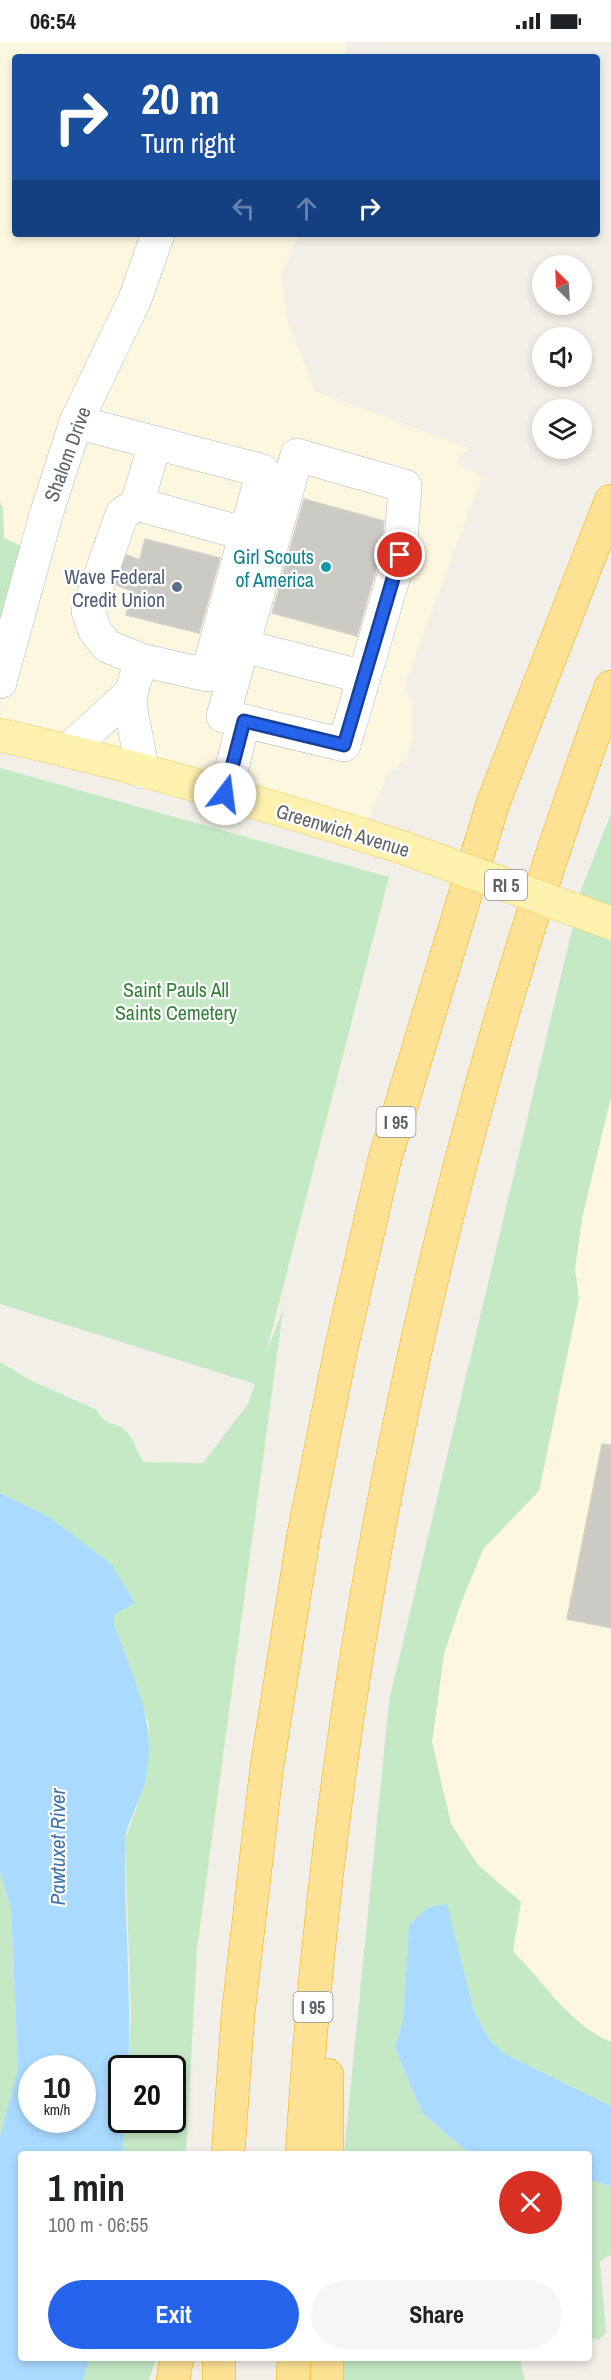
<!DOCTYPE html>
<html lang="en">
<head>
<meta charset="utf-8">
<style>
	:root { --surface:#fff; --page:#f6f6f6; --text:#202124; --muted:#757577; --accent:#2563eb }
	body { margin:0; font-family:"Archivo Narrow",sans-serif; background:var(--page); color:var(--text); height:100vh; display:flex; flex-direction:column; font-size:22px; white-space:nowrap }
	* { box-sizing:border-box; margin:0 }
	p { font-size:20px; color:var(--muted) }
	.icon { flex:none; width:33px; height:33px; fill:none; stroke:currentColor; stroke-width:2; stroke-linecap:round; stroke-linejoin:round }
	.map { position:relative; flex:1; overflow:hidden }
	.side { position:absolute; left:18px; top:2109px; width:574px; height:210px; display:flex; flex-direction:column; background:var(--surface); border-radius:6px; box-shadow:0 3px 9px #0003 }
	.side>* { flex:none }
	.top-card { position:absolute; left:12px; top:12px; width:588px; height:183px; border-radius:6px; box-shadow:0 3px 9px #0003; background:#1a4fa0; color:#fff; overflow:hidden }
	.needle { width:39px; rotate:336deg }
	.tools { position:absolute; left:532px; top:213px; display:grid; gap:12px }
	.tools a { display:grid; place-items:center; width:60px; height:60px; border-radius:50%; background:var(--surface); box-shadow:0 3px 9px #0003; font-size:30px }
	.speed { position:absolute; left:18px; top:2013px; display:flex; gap:12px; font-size:30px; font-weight:700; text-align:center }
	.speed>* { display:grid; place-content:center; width:78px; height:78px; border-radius:50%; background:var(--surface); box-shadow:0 3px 9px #0003; line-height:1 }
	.speed small { font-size:15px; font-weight:400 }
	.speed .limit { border:3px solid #111; border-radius:9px; background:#fff; color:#111 }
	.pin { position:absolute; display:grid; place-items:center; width:51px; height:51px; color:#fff; margin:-26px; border:3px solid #fff; border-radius:50%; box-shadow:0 2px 6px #0007 }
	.me { position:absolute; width:66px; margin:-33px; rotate:15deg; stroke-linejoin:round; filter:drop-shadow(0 0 4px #0008) }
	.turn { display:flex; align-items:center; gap:21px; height:126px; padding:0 30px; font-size:27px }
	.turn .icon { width:78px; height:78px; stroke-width:2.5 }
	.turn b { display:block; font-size:42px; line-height:51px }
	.lanes { display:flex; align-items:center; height:57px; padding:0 30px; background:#0003; justify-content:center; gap:30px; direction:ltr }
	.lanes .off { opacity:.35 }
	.round { display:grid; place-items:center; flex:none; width:63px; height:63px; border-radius:32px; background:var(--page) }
	.overview { display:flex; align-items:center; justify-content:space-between; height:102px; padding:0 30px }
	h1 { font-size:36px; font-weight:700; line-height:45px }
	.cta { display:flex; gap:12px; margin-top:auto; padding:12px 30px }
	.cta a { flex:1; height:69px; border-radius:36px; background:var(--accent); color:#fff; font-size:24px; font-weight:700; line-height:69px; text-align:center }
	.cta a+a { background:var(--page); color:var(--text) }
	.status { display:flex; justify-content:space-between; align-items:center; height:42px; padding:0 30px; background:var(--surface); direction:ltr }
	.status svg { height:16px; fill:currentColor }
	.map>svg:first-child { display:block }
	.commercial { fill:#fef7e0 }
	.green { fill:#c5e8c5 }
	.water { fill:#aadaff; fill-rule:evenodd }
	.building { fill:#cccac5; stroke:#d6d1c6; stroke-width:1.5 }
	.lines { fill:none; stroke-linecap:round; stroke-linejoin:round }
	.minor-tunnel { stroke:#ccccc8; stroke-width:33; stroke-dasharray:33 16; stroke-linecap:butt }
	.minor-casing { stroke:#b5b8bc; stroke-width:34 }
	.major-casing { stroke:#f2c960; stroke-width:34 }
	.highway-casing { stroke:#f9ab00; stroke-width:34 }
	.minor { stroke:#fff; stroke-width:33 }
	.major { stroke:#fff2af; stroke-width:33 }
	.highway { stroke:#fde293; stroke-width:33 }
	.major-bridge-casing { stroke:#f2c960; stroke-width:34; stroke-linecap:butt }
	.major-bridge { stroke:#fff2af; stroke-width:33 }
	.route-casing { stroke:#184099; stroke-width:15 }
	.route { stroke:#2563eb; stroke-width:10 }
	.culture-dot { fill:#0f9aa8; stroke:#fff; stroke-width:2 }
	.service-dot { fill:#5c6f8a; stroke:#fff; stroke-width:2 }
	.labels { text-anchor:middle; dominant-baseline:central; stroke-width:4.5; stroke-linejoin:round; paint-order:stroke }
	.shield { fill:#fff; stroke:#8f9295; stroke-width:1.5 }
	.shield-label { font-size:18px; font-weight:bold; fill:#5f6368 }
	.street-label { font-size:20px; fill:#5f6368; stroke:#fff }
	.culture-label { font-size:20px; fill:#0d838f; stroke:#fff; text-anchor:end }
	.service-label { font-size:20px; fill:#4e5e75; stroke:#fff; text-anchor:end }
	.park-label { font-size:20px; fill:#348238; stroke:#fff }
	.water-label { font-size:21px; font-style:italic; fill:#4174aa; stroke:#fff }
</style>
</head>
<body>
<div class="status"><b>06:54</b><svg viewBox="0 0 49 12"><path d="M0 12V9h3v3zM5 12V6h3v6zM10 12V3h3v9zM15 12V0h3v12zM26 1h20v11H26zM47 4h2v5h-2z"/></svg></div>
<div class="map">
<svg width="611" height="2338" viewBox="0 0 611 2338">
	<rect width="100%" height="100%" fill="#f1efe8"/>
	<g class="commercial">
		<path d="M0,0H346L345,15H15V192H299L281,232L287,277L315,349L470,407L459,414L457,423L482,434L404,645L411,658L413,696L406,717L388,731L365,785L0,695L4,496L3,465L0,461Z"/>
		<path d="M611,1055V2000L594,1993L556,1958L539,1936L513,1909L521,1860L478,1823L451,1782L432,1700L444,1612L461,1561L484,1507L539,1449L579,1256L575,1227L582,1176Z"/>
	</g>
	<g class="green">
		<path d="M0,461L3,465L4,496L43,514L0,638Z"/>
		<path d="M0,726L389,835L266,1311L283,1268L197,1907L186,2112H123L125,2078H172V2026H128L131,1974L125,1798L145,1741L149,1682L113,1582L114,1573L135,1561L48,1474L0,1451V1320L30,1338L97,1368C104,1385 117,1379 127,1390C134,1398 138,1411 143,1420L203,1421L248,1362L255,1342L0,1262Z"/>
		<path d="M611,771V1055L582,1176L575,1227L579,1256L539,1449L483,1507L461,1561L444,1612L432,1700L451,1782L478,1823L521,1860L513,1909C543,1940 570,1983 611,2000V2064L505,2012L489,1997L474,1969L447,1863L427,1866L409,1883L403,1978L395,2006L422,2071L470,2112H344L389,1659L575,875L576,861Z"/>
		<path d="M0,1830L11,1866L18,2027L0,2094Z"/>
		<path d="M590,2138L611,2144V2214L608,2213L600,2220L606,2290L599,2298L590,2296Z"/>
		<path d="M90,2316H156L149,2338H83Z"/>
		<path d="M341,2316H521V2323L525,2338H341Z"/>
	</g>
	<g class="water">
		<path d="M0,1451L48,1474L111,1522L135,1561L114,1573V1582C133,1636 159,1682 145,1741C140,1760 125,1782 125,1802C124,1877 132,1951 128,2026H122V2078H125L123,2112H21V2316H90L83,2338H0V2094L18,2027L11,1866L0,1830ZM32,2026H82V2078H32Z"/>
		<path d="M447,1862L474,1969L489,1997L505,2012L611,2064V2144L590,2138V2112H470L422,2071L395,2006L403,1978L409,1883L427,1866Z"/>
	</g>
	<g class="building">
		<path d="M304,457L384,479L381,510L357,594L272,571Z"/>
		<path d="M145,497L220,516L199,591L126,573Z"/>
		<path d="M602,1402L611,1403V1586L567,1577Z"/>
	</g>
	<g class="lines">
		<path class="minor-tunnel" d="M120,545L134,508"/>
		<g class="minor-casing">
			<g id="minor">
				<path d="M76,380L263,429L207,633L141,618L131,651"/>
				<path d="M137,462L246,492"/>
				<path d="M243,604L364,635"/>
				<path d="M141,618L107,604L95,589L88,569L122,472L137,462L155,401"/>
				<path d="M0,640L46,473L76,380L135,257L158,192"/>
				<path d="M67,709L131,651L130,663L143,730"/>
				<path d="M225,752L244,679L344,703L400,513L405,444L297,413L223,674L244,679"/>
			</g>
		</g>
		<g class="major-casing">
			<path id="major" d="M0,693C135,723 269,763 401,805"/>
		</g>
		<g class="highway-casing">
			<g id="highway">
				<path d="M228,2112L238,1973L267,1724L304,1491L341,1307L384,1120L493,761L611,459"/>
				<path d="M302,2112C332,1612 437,1115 611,645"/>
				<path d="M327,2112V2033"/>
				<path d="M173,2338L177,2316"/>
				<path d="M219,2338V2316"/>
				<path d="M293,2338L294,2316"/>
				<path d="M327,2338V2316"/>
			</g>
		</g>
		<use href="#minor" class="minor"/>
		<use href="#major" class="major"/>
		<use href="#highway" class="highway"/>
		<g class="major-bridge-casing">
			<path id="major-bridge" d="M401,805L611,881"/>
		</g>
		<use href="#major-bridge" class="major-bridge"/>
	</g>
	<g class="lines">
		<g class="route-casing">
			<path id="route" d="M225,752L244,679L344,703L400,513"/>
		</g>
		<use href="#route" class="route"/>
	</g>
	<circle class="culture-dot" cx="326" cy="525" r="6"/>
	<circle class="service-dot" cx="177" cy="545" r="6"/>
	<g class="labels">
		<g class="shield">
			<rect x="485" y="828" width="42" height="30" rx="4.5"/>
			<rect x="376.5" y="1065" width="39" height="30" rx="4.5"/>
			<rect x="293.5" y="1950" width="39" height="30" rx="4.5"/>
		</g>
		<g class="shield-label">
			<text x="506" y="843">RI 5</text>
			<text x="396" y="1080">I 95</text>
			<text x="313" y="1965">I 95</text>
		</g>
		<g class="street-label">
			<text transform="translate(67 412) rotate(-70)">Shalom Drive</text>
			<text transform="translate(343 788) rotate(17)">Greenwich Avenue</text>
		</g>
		<g class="culture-label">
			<text x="314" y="514">Girl Scouts<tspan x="314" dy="23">of America</tspan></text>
		</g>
		<g class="service-label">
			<text x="165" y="534">Wave Federal<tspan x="165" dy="23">Credit Union</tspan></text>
		</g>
		<g class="park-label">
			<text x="176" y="947">Saint Pauls All<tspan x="176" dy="23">Saints Cemetery</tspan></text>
		</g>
		<g class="water-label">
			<text transform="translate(57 1805) rotate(-90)">Pawtuxet River</text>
		</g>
	</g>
</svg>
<div class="tools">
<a><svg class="needle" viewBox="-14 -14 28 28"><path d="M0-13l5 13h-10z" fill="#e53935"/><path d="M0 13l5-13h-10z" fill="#757577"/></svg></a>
<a><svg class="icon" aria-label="sound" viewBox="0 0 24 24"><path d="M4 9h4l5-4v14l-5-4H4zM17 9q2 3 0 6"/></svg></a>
<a><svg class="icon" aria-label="layers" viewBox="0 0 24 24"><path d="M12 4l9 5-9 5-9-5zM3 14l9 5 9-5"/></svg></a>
</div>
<div class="speed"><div>10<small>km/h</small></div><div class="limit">20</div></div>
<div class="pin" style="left:400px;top:513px;background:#d93025"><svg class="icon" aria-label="arrive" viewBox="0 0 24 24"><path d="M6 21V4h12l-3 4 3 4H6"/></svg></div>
<svg class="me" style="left:225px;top:752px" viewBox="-20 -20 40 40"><circle r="19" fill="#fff"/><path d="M0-13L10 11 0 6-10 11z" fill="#2563eb"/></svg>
<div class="top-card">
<div class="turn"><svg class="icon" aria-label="right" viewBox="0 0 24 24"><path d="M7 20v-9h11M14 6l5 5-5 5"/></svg><div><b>20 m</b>Turn right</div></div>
<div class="lanes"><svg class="icon off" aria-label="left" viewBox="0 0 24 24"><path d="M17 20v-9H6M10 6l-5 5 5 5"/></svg><svg class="icon off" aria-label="ahead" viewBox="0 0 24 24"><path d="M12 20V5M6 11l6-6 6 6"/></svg><svg class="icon" aria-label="right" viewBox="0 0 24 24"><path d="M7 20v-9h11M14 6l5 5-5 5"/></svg></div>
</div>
<section class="side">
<div class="overview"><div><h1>1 min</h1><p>100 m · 06:55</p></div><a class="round" style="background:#d93025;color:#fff"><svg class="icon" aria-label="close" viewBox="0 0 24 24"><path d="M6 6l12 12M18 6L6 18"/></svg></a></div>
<div class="cta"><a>Exit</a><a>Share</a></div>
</section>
</div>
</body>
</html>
